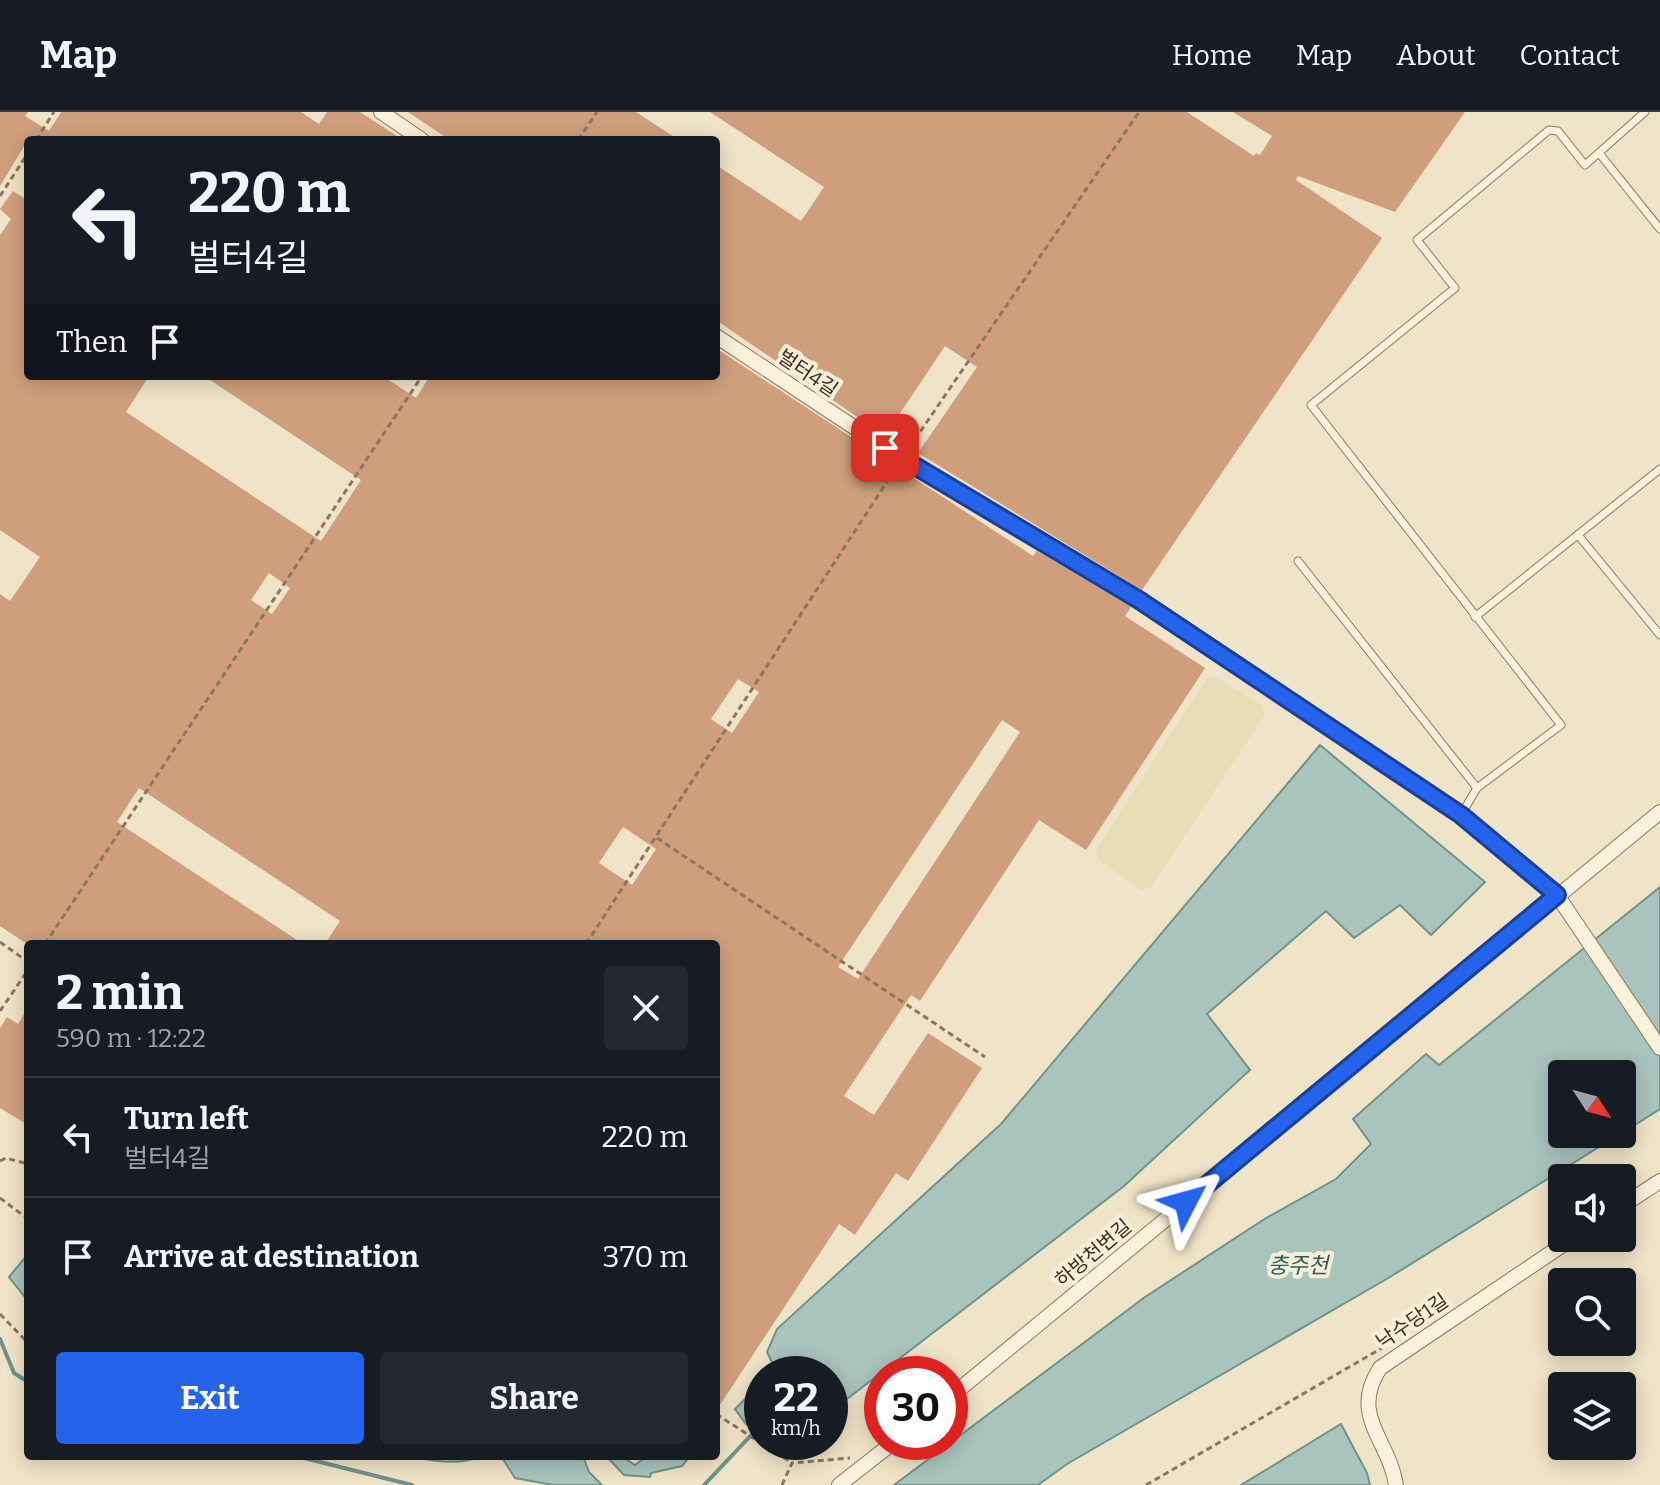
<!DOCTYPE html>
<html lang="en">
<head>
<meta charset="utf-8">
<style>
	:root { --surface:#171b24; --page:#242831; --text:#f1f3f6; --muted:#9ea1a6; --line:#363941; --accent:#2563eb }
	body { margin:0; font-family:Bitter,"Noto Sans KR",serif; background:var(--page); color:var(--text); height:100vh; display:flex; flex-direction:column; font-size:30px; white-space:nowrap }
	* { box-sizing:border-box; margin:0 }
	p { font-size:26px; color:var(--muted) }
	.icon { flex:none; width:44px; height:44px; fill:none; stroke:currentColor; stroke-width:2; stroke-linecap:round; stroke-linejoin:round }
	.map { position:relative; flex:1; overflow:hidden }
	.drawer { position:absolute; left:24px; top:828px; width:696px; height:520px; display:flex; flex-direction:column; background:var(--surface); border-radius:8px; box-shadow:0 4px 20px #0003 }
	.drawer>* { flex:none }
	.hud { position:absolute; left:24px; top:24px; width:696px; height:244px; border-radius:8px; box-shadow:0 4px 20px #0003; background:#171b24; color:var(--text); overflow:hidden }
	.needle { width:52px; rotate:126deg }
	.controls { position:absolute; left:1548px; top:948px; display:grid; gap:16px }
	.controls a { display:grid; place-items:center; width:88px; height:88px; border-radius:8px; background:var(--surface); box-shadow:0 4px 20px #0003; font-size:40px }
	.speed { position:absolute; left:744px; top:1244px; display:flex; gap:16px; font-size:40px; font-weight:700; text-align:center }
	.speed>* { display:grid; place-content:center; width:104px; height:104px; border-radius:50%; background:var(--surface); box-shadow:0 4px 20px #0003; line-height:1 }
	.speed small { font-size:20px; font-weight:400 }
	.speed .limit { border:12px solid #d22; background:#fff; color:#111 }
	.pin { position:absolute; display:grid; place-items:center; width:68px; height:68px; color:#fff; margin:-34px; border-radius:16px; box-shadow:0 4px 12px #0006 }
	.me { position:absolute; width:88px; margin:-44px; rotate:51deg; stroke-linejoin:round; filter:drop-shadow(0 0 6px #0008) }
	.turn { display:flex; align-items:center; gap:28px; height:168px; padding:0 32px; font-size:36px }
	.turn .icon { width:104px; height:104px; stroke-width:2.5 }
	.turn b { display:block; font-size:56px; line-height:68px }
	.then { display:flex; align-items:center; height:76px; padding:0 32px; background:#0003; gap:16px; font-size:30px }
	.round { display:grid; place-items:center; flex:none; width:84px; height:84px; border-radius:8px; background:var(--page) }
	.overview { display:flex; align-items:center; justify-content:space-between; height:136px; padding:0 32px }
	h1 { font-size:48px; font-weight:700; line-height:60px }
	.action { display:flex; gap:16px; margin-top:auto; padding:16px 32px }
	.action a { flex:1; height:92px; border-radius:8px; background:var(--accent); color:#fff; font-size:32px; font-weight:700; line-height:92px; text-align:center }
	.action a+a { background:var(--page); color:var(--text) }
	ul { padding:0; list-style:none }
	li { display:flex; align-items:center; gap:24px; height:120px; padding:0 32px; border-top:2px solid var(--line) }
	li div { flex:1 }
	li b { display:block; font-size:30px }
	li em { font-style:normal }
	header { display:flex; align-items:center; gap:48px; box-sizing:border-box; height:112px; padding:0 40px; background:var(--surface); border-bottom:2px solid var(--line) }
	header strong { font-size:38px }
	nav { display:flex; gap:44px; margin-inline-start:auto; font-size:28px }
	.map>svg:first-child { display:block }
	.farmland { fill:#e6deb5 }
	.water { fill:#a9c4bc; stroke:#6f938a; stroke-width:2 }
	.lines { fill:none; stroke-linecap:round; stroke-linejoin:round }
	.stream { stroke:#6f938a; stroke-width:4 }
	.building { fill:#cf9f7d; fill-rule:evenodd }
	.lane-casing { stroke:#8d765c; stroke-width:9 }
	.street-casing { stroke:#8d765c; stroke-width:16 }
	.path { stroke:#8d765c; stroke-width:3; stroke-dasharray:6 4; stroke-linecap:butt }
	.lane { stroke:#faf1dc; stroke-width:7 }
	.street { stroke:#faf1dc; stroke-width:14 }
	.route-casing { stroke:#184099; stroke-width:20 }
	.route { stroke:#2563eb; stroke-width:14 }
	.labels { text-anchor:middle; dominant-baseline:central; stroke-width:8; stroke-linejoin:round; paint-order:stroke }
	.street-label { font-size:20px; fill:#3d2e20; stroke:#f7eed8 }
	.water-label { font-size:22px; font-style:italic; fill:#2f5d5a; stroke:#f7eed8 }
</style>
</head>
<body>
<header>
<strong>Map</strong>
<nav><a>Home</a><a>Map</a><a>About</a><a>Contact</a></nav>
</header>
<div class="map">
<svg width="1660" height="1373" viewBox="0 0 1660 1373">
	<rect width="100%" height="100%" fill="#f0e4c8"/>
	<path class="farmland" d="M1216,565L1263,594L1264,604L1150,776L1141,778L1098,747L1096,738L1207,566Z"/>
	<g class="water">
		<path d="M1320,633L1485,770L1431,823L1400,793L1354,826L1326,799L1207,902L1250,958L1124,1074L830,1300V1262H770L775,1257L767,1240L777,1217L1001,1012Z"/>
		<path d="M1660,775V997L1622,1021V962H1562V1022H1620L1390,1165L1067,1352L1038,1373H894L1145,1185L1266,1106L1336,1067L1371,1032L1353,1007L1426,942L1439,953Z"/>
		<path d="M28,1142V1189L9,1165Z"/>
		<path d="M762,1270V1322L746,1312L735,1297Z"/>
		<path d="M1341,1312L1367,1361L1370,1373H1241Z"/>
		<path d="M409,1344H480C460,1354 431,1349 409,1344Z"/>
		<path d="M501,1344H583L589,1360L602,1373H553L515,1366Z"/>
		<path d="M621,1344L635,1353L647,1344H690L682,1354L651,1361L650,1365L624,1363L607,1345Z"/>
	</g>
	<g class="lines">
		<g class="stream">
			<path d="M0,1227L14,1261L28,1270"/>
			<path d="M296,1344L412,1373"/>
			<path d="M704,1373L756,1318"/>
		</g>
	</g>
	<g class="building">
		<path d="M0,0H28L25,4L49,19L61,0H301L319,12L327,0H360L403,28H28L0,74Z"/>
		<path d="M408,0H636L679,28H450Z"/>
		<path d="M710,0H1187L1254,44L1256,41L1260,43L1272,24L1233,0H1465L1395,100L1298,64L1296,68L1382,126L1142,478L918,341L977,255L945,234L885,324L716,208V53L801,109L824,75Z"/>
		<path d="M13,79L28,89V264H149L126,300L321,429L361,368L204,264H383L416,286L430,264H716L717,237L1033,444L1037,439L1131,495L1125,504L1205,556L1086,738L1039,708L920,889L911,883L844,984L874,1003L928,921L982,956L908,1069L896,1061L855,1123L839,1112L716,1299V832H325L340,809L139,676L117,710L303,832H27L0,814V482L10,489L40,445L0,418V123L11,107L0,97ZM269,461L290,476L272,502L251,488ZM738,567L759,580L732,621L711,607ZM1002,608L1020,620L858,867L838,855ZM623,715L656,737L632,773L599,751Z"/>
		<path d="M28,895V1013L0,996V916L7,905L18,912Z"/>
	</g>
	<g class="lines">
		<g class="lane-casing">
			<g id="lane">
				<path d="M1599,41L1660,117"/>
				<path d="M1578,423L1660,523"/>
				<path d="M1298,449L1477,676"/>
				<path d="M1475,505L1660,357"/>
				<path d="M1461,703L1477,676L1561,613L1311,293L1455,176L1417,128L1549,18L1558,19L1585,53L1645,0"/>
			</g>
		</g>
		<g class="street-casing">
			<g id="street">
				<path d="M381,0L422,28"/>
				<path d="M716,224L902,347L1139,488L1461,703L1557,783L1660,936"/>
				<path d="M1622,1094L1660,1069"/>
				<path d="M950,1285L1660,700"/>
				<path d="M839,1373L894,1330"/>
				<path d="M1396,1373C1389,1327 1349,1304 1380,1256L1573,1126"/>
			</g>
		</g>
		<g class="path">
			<path d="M36,28L54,0"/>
			<path d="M578,28L597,0"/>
			<path d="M0,84L28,41"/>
			<path d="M909,336L1139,0"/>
			<path d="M657,726L985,945"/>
			<path d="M0,830L28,850"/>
			<path d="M45,832L422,264"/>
			<path d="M586,832L894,359"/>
			<path d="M0,899L28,858"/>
			<path d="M0,1049L6,1046L28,1052"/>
			<path d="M0,1086L28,1107"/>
			<path d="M0,1202L28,1231"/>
			<path d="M716,1302L792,1351"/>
			<path d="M782,1373L792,1351L850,1346"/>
			<path d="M1146,1373L1382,1236"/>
		</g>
		<use href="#lane" class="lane"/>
		<use href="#street" class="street"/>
	</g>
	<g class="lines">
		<g class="route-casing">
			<path id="route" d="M885,336L1139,488L1461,703L1557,783L1186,1090"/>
		</g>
		<use href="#route" class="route"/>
	</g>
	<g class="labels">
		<g class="street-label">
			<text transform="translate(808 261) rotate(34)">벌터4길</text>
			<text transform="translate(1093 1141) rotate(-40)">하방천변길</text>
			<text transform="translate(1412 1209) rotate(-34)">낙수당1길</text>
		</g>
		<g class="water-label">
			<text x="1298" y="1153">충주천</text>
		</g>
	</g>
</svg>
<div class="controls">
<a><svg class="needle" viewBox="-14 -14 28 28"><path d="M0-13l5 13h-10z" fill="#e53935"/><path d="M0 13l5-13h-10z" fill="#9ea1a6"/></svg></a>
<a><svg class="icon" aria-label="sound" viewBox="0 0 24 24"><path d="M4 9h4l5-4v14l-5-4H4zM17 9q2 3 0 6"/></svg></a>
<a><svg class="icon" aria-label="search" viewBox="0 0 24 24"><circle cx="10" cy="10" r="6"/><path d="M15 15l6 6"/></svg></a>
<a><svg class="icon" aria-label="layers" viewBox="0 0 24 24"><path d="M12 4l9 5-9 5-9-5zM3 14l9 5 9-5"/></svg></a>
</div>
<div class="speed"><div>22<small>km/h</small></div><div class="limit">30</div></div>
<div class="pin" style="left:885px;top:336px;background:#d93025"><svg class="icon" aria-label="arrive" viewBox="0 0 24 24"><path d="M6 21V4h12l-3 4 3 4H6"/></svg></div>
<svg class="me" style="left:1186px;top:1090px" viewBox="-20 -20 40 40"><path d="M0-17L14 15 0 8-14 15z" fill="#2563eb" stroke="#fff" stroke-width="4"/></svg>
<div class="hud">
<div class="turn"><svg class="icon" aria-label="left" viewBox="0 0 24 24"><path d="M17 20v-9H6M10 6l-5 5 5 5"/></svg><div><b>220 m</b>벌터4길</div></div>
<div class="then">Then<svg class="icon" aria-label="arrive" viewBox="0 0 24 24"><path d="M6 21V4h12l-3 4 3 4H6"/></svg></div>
</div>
<section class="drawer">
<div class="overview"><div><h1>2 min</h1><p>590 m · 12:22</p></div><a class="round"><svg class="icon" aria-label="close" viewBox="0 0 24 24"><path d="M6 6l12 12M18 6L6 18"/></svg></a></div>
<ul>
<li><svg class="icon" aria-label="left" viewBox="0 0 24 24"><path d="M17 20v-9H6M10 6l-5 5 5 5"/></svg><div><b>Turn left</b><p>벌터4길</p></div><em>220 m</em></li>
<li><svg class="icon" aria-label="arrive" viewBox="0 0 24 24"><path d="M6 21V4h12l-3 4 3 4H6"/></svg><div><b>Arrive at destination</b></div><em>370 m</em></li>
</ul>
<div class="action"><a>Exit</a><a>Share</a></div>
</section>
</div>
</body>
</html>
